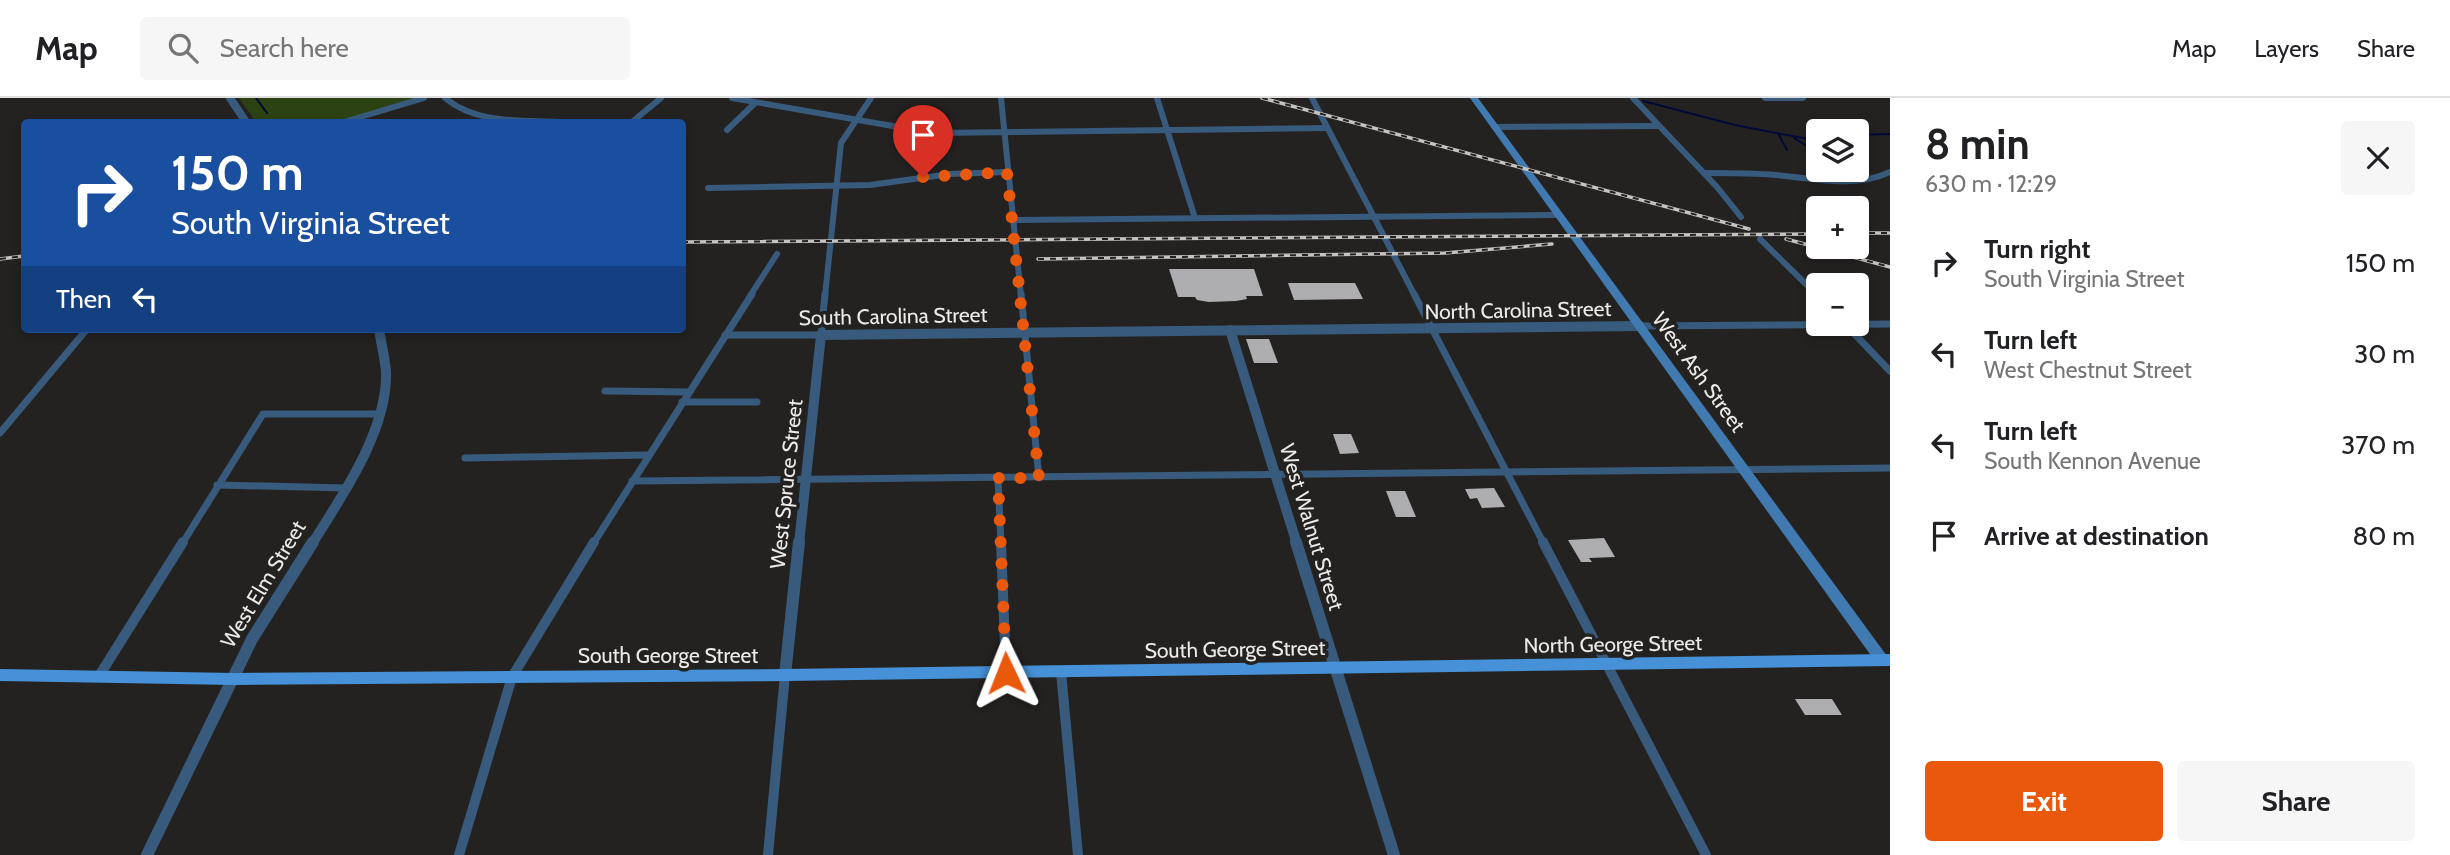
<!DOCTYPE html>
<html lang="en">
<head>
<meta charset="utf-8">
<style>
	:root { --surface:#fff; --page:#f6f6f6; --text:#202124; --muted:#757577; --line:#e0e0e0; --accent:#ea580c }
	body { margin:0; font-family:Cabin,sans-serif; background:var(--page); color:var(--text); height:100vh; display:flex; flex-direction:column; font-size:26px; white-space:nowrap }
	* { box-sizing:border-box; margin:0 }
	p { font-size:23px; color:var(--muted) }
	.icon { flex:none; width:38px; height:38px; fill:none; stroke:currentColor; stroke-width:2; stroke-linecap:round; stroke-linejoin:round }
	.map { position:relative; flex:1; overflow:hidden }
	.drawer { display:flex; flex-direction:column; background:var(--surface); width:560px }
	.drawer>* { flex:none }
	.top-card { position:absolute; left:21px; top:21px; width:665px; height:214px; border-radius:7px; box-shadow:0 4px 10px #0003; background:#1a4fa0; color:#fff; overflow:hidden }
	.buttons { position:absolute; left:1806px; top:21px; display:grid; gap:14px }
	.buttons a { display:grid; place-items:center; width:63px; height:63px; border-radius:7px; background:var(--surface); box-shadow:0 4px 10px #0003; font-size:35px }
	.pin { position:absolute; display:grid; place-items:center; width:60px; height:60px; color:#fff; margin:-72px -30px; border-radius:50% 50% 50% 0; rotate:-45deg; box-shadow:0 0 7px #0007 }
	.pin .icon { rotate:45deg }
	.me { position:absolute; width:77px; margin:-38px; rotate:358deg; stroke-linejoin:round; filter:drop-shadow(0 0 5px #0008) }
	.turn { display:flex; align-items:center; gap:24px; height:147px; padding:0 35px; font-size:32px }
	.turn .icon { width:91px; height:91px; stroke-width:2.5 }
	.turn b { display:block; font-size:49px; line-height:60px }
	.then { display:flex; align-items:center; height:66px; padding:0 35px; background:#0003; gap:14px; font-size:26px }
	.round { display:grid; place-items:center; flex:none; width:74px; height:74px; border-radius:7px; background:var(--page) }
	.headline { display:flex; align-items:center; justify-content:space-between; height:119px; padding:0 35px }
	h1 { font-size:42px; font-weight:700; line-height:52px }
	.button { display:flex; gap:14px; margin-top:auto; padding:14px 35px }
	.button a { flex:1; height:80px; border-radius:7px; background:var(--accent); color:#fff; font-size:28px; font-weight:700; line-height:80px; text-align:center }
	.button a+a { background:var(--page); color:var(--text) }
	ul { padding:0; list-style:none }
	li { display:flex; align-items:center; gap:21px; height:91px; padding:0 35px }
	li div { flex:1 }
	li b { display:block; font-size:26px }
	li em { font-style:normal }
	header { display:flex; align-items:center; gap:42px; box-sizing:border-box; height:98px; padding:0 35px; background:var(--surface); border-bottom:2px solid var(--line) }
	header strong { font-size:33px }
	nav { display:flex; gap:38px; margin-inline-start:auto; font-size:24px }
	.search { width:490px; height:63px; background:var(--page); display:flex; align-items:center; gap:18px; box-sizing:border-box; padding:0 24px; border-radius:7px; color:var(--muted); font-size:26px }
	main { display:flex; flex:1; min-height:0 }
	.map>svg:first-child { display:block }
	.green { fill:#2d4212 }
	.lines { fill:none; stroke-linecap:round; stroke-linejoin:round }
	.stream { stroke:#000938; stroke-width:2 }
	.building { fill:#aeadb0 }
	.minor-far2 { stroke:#385b7d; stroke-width:6 }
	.minor-far1 { stroke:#385b7d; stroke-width:7 }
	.minor { stroke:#385b7d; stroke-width:10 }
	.tertiary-far2 { stroke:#385b7d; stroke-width:8 }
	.tertiary-far1 { stroke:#385b7d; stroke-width:10 }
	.tertiary { stroke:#385b7d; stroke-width:12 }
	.secondary { fill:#417ab0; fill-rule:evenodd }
	.primary { fill:#4691d7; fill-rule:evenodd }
	.rail-casing { stroke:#c4c3c2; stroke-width:3.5 }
	.rail { stroke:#242221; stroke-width:2; stroke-dasharray:6; stroke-linecap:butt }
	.route { stroke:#ea580c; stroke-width:12; stroke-dasharray:0 21.6 }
	.labels { text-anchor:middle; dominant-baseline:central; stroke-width:7; stroke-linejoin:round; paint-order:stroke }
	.street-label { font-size:21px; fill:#ecebea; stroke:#242221 }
</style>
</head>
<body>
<header>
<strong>Map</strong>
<div class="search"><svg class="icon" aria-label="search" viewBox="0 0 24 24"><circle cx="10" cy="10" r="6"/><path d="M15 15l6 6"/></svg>Search here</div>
<nav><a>Map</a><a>Layers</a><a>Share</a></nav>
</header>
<main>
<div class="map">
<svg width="1890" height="757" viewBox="0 0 1890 757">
	<rect width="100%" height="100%" fill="#242221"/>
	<path class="green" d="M239,0H417L339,24H256Z"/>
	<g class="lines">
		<g class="stream">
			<path d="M256,0L267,15"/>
			<path d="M1643,3L1735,27L1818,43"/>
			<path d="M1779,37L1787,52"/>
			<path d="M1857,37L1890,36"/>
			<path d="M1794,40L1818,55"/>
		</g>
	</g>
	<g class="building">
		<path d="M1169,171H1254L1263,198H1246L1247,201L1236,203L1209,204L1197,202L1195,199H1178Z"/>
		<path d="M1288,185H1355L1363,201L1294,202Z"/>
		<path d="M1246,241H1269L1278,265H1254Z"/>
		<path d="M1333,336H1351L1359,355L1340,356Z"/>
		<path d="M1494,390L1505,409L1482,410L1477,400L1470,401L1465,391Z"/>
		<path d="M1386,393H1405L1416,419H1396Z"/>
		<path d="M1604,440L1615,459L1589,460L1592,464H1581L1568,442Z"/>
		<path d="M1795,601H1832L1842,617H1805Z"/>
	</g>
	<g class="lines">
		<g class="minor-far2">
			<path d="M445,0C476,26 520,22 558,24"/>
			<path d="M732,0L933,35L1327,30"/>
			<path d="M1001,0L1021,198"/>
			<path d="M1157,0L1195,120"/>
			<path d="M1312,0L1415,198"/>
			<path d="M1633,0L1717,89L1741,119"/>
			<path d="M1765,0H1803"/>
			<path d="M344,24L424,0"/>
			<path d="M632,24L661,0"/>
			<path d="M1495,29L1659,28"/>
			<path d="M727,32L755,5"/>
			<path d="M1704,75C1728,75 1752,75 1776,77C1813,80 1855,91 1890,74"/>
			<path d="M708,90L870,87L950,76L1007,74"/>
			<path d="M1012,122L1558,117"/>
			<path d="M1760,141L1818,198"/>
			<path d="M750,198L777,156"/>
			<path d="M825,198L841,45L871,0"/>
		</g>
		<g class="minor-far1">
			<path d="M1021,196L1039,380"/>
			<path d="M1414,196L1544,446"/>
			<path d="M1816,196L1818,198"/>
			<path d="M1845,226L1890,273"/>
			<path d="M1640,228L1890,226"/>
			<path d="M725,237H821L825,196"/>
			<path d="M605,293L689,294"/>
			<path d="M682,304H757"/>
			<path d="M0,335L87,231"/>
			<path d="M465,360L648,357"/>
			<path d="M998,381L1001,446"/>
			<path d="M632,383L1890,370"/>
			<path d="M217,387L346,390"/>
			<path d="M182,446L263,316H378"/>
			<path d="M593,446L752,196"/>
		</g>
		<g class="minor">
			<path d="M1001,444L1006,575"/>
			<path d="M1543,444L1706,757"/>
			<path d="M1061,574L1078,757"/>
			<path d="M99,578L183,444"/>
			<path d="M459,757L512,579L594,444"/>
			<path d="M768,757L785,577"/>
		</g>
		<path class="tertiary-far2" d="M230,0L246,24"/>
		<g class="tertiary-far1">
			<path d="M1230,232L1297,446"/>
			<path d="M312,446C342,398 388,332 386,274C385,260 381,245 379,231"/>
			<path d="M799,446L821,237L1640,228"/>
		</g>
		<g class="tertiary">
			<path d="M1296,444L1394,757"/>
			<path d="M785,577L799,444"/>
			<path d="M147,757L252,541L313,444"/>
		</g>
		<path class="secondary" d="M1470,0H1478L1887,558L1889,562L1887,566L1882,568L1877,566Z"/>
		<path class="primary" d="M1890,556V568L785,583L235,587L0,583V571L235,575L785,571Z"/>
		<g class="rail-casing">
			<g id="rail">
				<path d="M1262,0L1749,131"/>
				<path d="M1857,135H1890"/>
				<path d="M1786,141L1890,169"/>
				<path d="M682,144L1818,136"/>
				<path d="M0,161L24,158"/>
				<path d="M1038,161L1445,155L1552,146"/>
			</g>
		</g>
		<use href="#rail" class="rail"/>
	</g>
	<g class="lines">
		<path class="route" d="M923,79L1007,74L1039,380H998L1006,575"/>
	</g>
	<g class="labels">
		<g class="street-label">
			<text transform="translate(1518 212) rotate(-1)">North Carolina Street</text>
			<text transform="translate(893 218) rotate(-1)">South Carolina Street</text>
			<text transform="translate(1699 274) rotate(54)">West Ash Street</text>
			<text transform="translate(786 386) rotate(-84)">West Spruce Street</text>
			<text transform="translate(1312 429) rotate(73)">West Walnut Street</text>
			<text transform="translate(263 486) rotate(-59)">West Elm Street</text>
			<text transform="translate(1613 546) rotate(-1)">North George Street</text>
			<text transform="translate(1235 551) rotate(-1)">South George Street</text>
			<text x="668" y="557">South George Street</text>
		</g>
	</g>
</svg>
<div class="buttons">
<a><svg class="icon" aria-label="layers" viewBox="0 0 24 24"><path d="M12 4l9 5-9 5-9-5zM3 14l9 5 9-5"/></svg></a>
<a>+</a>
<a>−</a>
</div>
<div class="pin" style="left:923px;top:79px;background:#d93025"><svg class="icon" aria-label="arrive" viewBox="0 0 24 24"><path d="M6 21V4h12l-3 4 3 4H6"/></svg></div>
<svg class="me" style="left:1006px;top:575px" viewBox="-20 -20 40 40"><path d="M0-17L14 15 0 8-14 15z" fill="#ea580c" stroke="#fff" stroke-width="4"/></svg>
<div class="top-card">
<div class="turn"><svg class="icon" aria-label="right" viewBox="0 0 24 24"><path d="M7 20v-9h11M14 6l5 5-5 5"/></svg><div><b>150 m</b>South Virginia Street</div></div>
<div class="then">Then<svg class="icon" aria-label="left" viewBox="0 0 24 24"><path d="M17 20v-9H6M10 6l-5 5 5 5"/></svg></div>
</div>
</div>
<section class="drawer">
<div class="headline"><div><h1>8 min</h1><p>630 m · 12:29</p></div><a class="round"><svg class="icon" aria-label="close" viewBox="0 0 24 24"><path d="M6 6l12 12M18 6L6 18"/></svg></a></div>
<ul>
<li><svg class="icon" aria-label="right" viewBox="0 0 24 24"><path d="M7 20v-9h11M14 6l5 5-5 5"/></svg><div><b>Turn right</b><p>South Virginia Street</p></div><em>150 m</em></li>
<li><svg class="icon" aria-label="left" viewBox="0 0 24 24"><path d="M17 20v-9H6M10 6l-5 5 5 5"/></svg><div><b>Turn left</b><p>West Chestnut Street</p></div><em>30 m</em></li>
<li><svg class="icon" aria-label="left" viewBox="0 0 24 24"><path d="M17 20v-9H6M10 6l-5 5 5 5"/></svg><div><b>Turn left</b><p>South Kennon Avenue</p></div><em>370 m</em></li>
<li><svg class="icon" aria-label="arrive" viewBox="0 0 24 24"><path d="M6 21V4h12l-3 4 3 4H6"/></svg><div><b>Arrive at destination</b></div><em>80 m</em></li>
</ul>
<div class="button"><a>Exit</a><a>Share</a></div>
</section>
</main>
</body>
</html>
